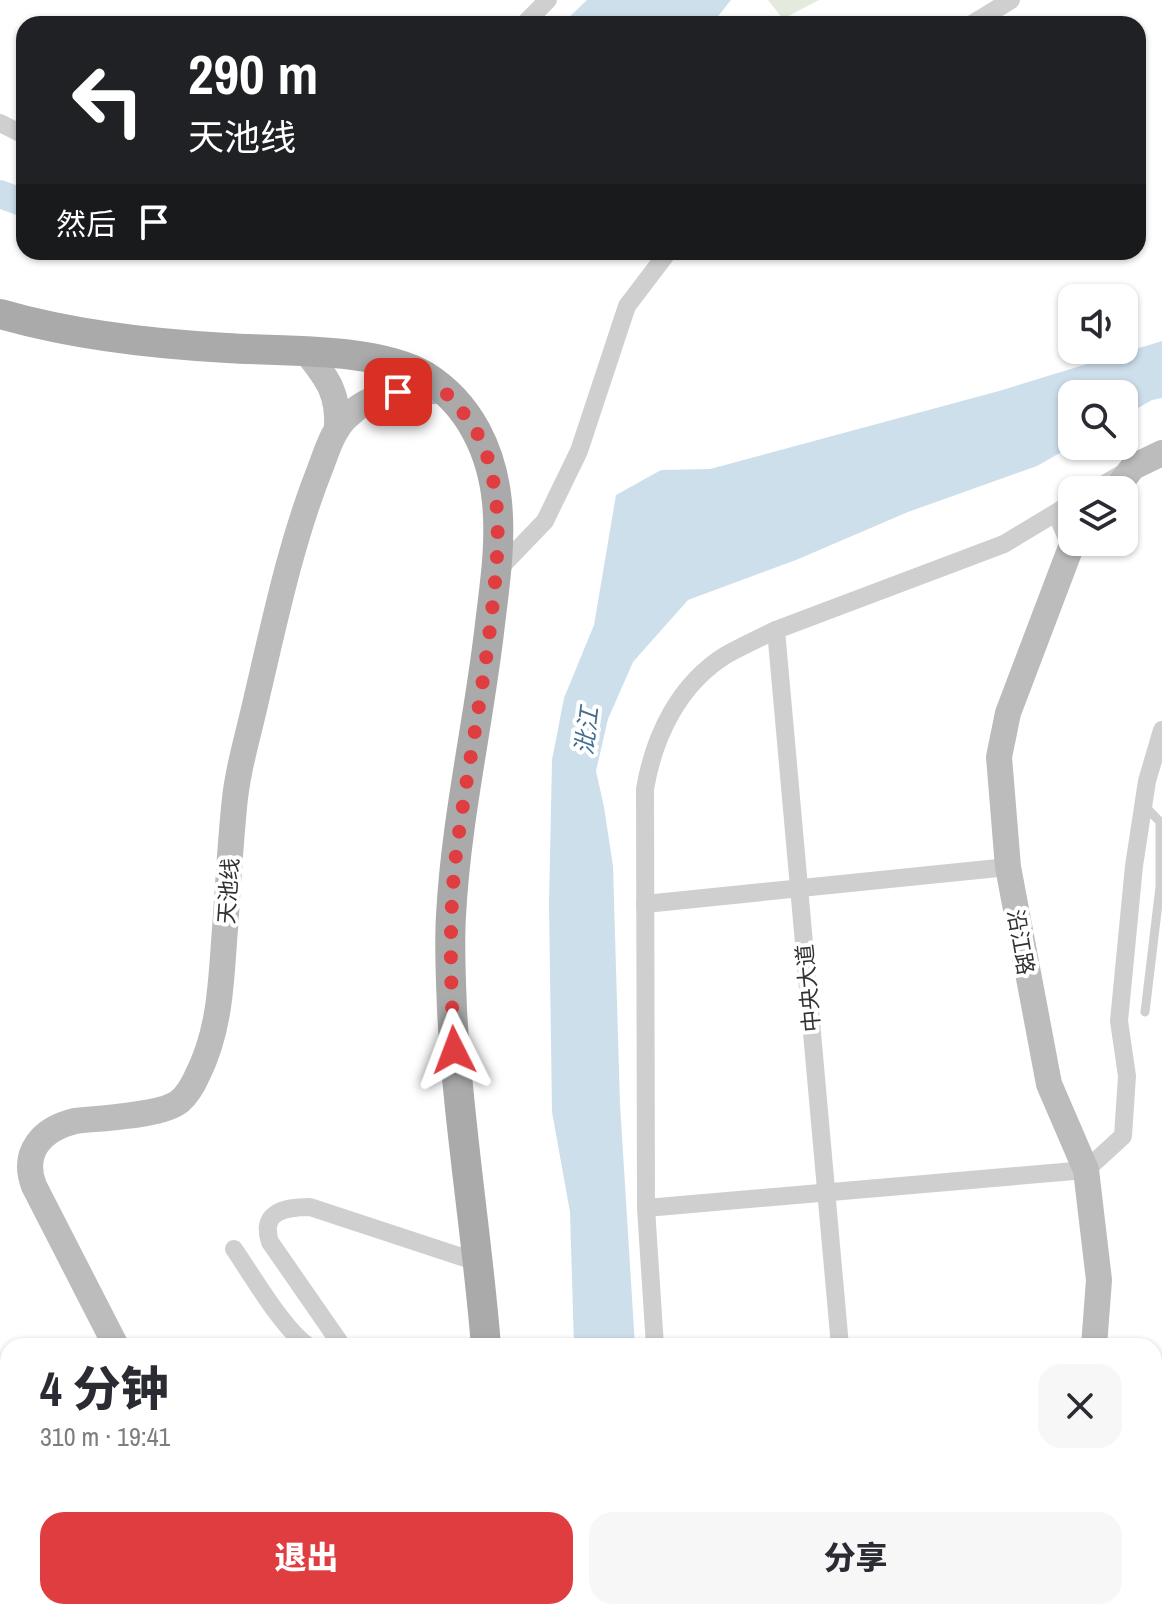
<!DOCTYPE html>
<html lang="zh">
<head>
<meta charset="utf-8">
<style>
	:root { --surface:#fff; --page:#f7f7f7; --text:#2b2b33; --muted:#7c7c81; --accent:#e03d41 }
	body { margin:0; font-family:"Archivo Narrow","Noto Sans SC",sans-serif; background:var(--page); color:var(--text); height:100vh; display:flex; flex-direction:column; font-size:30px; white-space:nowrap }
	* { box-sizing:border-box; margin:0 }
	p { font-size:26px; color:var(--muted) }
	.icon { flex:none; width:44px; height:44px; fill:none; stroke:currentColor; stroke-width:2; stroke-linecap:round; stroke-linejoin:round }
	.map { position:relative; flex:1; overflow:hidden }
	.panel { position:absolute; left:0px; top:1338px; width:1162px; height:282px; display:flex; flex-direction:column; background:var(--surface); border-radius:24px 24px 0 0; box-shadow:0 2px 6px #0004 }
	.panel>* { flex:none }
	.top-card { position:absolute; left:16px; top:16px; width:1130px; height:244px; border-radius:24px; box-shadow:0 2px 6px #0004; background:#202124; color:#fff; overflow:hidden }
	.controls { position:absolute; left:1058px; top:284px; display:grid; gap:16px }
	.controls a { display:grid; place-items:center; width:80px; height:80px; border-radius:16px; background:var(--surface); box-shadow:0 2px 6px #0004; font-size:40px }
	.pin { position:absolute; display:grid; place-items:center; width:68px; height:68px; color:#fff; margin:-34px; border-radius:16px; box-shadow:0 4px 12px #0006 }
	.me { position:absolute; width:88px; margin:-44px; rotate:357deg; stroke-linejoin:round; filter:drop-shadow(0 0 6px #0008) }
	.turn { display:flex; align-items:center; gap:28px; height:168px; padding:0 40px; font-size:36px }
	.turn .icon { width:104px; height:104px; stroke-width:2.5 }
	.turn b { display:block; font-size:56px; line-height:68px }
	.then { display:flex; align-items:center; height:76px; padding:0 40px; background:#0003; gap:16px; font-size:30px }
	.round { display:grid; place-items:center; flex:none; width:84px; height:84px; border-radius:24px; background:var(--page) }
	.headline { display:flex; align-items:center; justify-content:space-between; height:136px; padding:0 40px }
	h1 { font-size:48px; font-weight:800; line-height:60px }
	.action { display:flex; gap:16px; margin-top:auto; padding:16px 40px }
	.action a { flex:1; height:92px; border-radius:24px; background:var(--accent); color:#fff; font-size:32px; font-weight:800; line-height:92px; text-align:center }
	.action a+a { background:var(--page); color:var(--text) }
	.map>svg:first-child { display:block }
	.green { fill:#e4ebde }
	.water { fill:#cedfec }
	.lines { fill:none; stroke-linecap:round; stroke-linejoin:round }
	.river { stroke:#cedfec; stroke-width:28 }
	.lane { stroke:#cfcfcf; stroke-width:9 }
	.street { stroke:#cfcfcf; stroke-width:18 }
	.secondary { stroke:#bcbcbc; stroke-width:26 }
	.primary { stroke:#aaa; stroke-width:30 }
	.route { stroke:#e03d41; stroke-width:14; stroke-dasharray:0 25.2 }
	.labels { text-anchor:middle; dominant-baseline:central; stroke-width:8; stroke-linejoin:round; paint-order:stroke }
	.street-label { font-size:22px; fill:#323232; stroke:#fff }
	.water-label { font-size:24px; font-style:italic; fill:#416f92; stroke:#fff }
</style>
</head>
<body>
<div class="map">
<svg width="1162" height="1619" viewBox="0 0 1162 1619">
	<rect width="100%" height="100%" fill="#fff"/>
	<path class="green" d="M768,0H819L783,19Z"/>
	<g class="water">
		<path d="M587,0H731L712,24H562Z"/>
		<path d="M1162,341V398L1152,400L1124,416V394H1072V446L1037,466L908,512L796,560L688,600L633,662L608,719L596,771L604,807L613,866L620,1104L635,1346H574L570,1212L552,1112L549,904L552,760L564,698L594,625L616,495L661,470L710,469L999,391Z"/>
	</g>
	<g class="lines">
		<path class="river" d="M0,194L24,203"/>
		<path class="lane" d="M1143,804L1160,822V887L1145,1012"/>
		<g class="street">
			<path d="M524,24L548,0"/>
			<path d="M972,24L1011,0"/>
			<path d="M0,123L24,135"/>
			<path d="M1094,490L1123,473"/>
			<path d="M1056,513L1071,547"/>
			<path d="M496,572L545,521L579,451L627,306L668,252"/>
			<path d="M776,630L840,1346"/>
			<path d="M645,904L1008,867"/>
			<path d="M646,1208L1086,1170L1123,1136L1127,1076L1119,1021L1134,866L1147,781L1162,730"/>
			<path d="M234,1249C252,1275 283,1329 308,1346"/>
			<path d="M340,1346V1343L270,1242C260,1211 286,1207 310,1207L477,1262"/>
			<path d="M655,1346L646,1208L645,789C654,736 679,684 726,655C742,646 759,638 776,630L1004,544L1072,503"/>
			<path d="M674,1612V1619"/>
			<path d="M892,1619L894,1612"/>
		</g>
		<g class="secondary">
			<path d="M307,353C328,379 339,394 337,429"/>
			<path d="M1115,490L1133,467L1162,453"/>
			<path d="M1075,542L1071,547L1008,713L999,757L1008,867L1049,1084L1086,1170L1099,1280L1094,1346"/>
			<path d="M116,1346L34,1186C21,1152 42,1129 75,1121C99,1118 163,1116 180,1101C188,1094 193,1085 197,1076C221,1029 221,979 225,929C228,888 230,848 234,808C237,770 249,733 257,696C275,620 291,542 320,469C327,451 333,429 348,416C374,390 410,391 444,391"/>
			<path d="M57,1619L61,1612"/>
			<path d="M832,1619L837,1612"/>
		</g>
		<g class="primary">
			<path d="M0,314C73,335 151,344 227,348C284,352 376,347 425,376C470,404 492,452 497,502C501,543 495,583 490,624C479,722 456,818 451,916C449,948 451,979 452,1010C458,1122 477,1234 486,1346"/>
			<path d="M439,1619L441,1612"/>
		</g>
	</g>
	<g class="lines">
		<path class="route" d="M398,392L444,391C463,412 478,428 487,456C504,510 497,565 491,620C482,698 466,776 456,855C448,921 451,985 454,1050"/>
	</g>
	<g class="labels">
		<g class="street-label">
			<text transform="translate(228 891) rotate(-86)">天池线</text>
			<text transform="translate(1021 942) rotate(80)">沿江路</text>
			<text transform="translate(808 988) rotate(-95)">中央大道</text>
		</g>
		<g class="water-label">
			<text transform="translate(586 731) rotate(-83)">沘江</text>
		</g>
	</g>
</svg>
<div class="controls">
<a><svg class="icon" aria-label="sound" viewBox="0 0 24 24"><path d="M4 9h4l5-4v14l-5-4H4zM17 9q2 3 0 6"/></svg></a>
<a><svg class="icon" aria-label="search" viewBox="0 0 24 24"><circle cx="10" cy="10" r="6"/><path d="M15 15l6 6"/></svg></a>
<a><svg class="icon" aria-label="layers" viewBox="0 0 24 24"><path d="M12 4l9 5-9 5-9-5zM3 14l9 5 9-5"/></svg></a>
</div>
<div class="pin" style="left:398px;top:392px;background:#d93025"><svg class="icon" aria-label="arrive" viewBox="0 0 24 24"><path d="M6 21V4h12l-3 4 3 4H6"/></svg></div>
<svg class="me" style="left:454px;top:1050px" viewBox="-20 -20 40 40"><path d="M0-17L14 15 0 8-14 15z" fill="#e03d41" stroke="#fff" stroke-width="4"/></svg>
<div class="top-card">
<div class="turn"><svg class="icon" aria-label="left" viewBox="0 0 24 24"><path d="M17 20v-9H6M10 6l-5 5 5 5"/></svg><div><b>290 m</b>天池线</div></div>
<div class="then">然后<svg class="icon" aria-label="arrive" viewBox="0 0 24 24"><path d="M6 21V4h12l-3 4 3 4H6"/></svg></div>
</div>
<section class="panel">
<div class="headline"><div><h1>4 分钟</h1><p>310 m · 19:41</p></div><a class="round"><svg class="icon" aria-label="close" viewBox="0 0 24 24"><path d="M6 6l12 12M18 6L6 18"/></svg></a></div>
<div class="action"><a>退出</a><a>分享</a></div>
</section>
</div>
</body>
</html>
